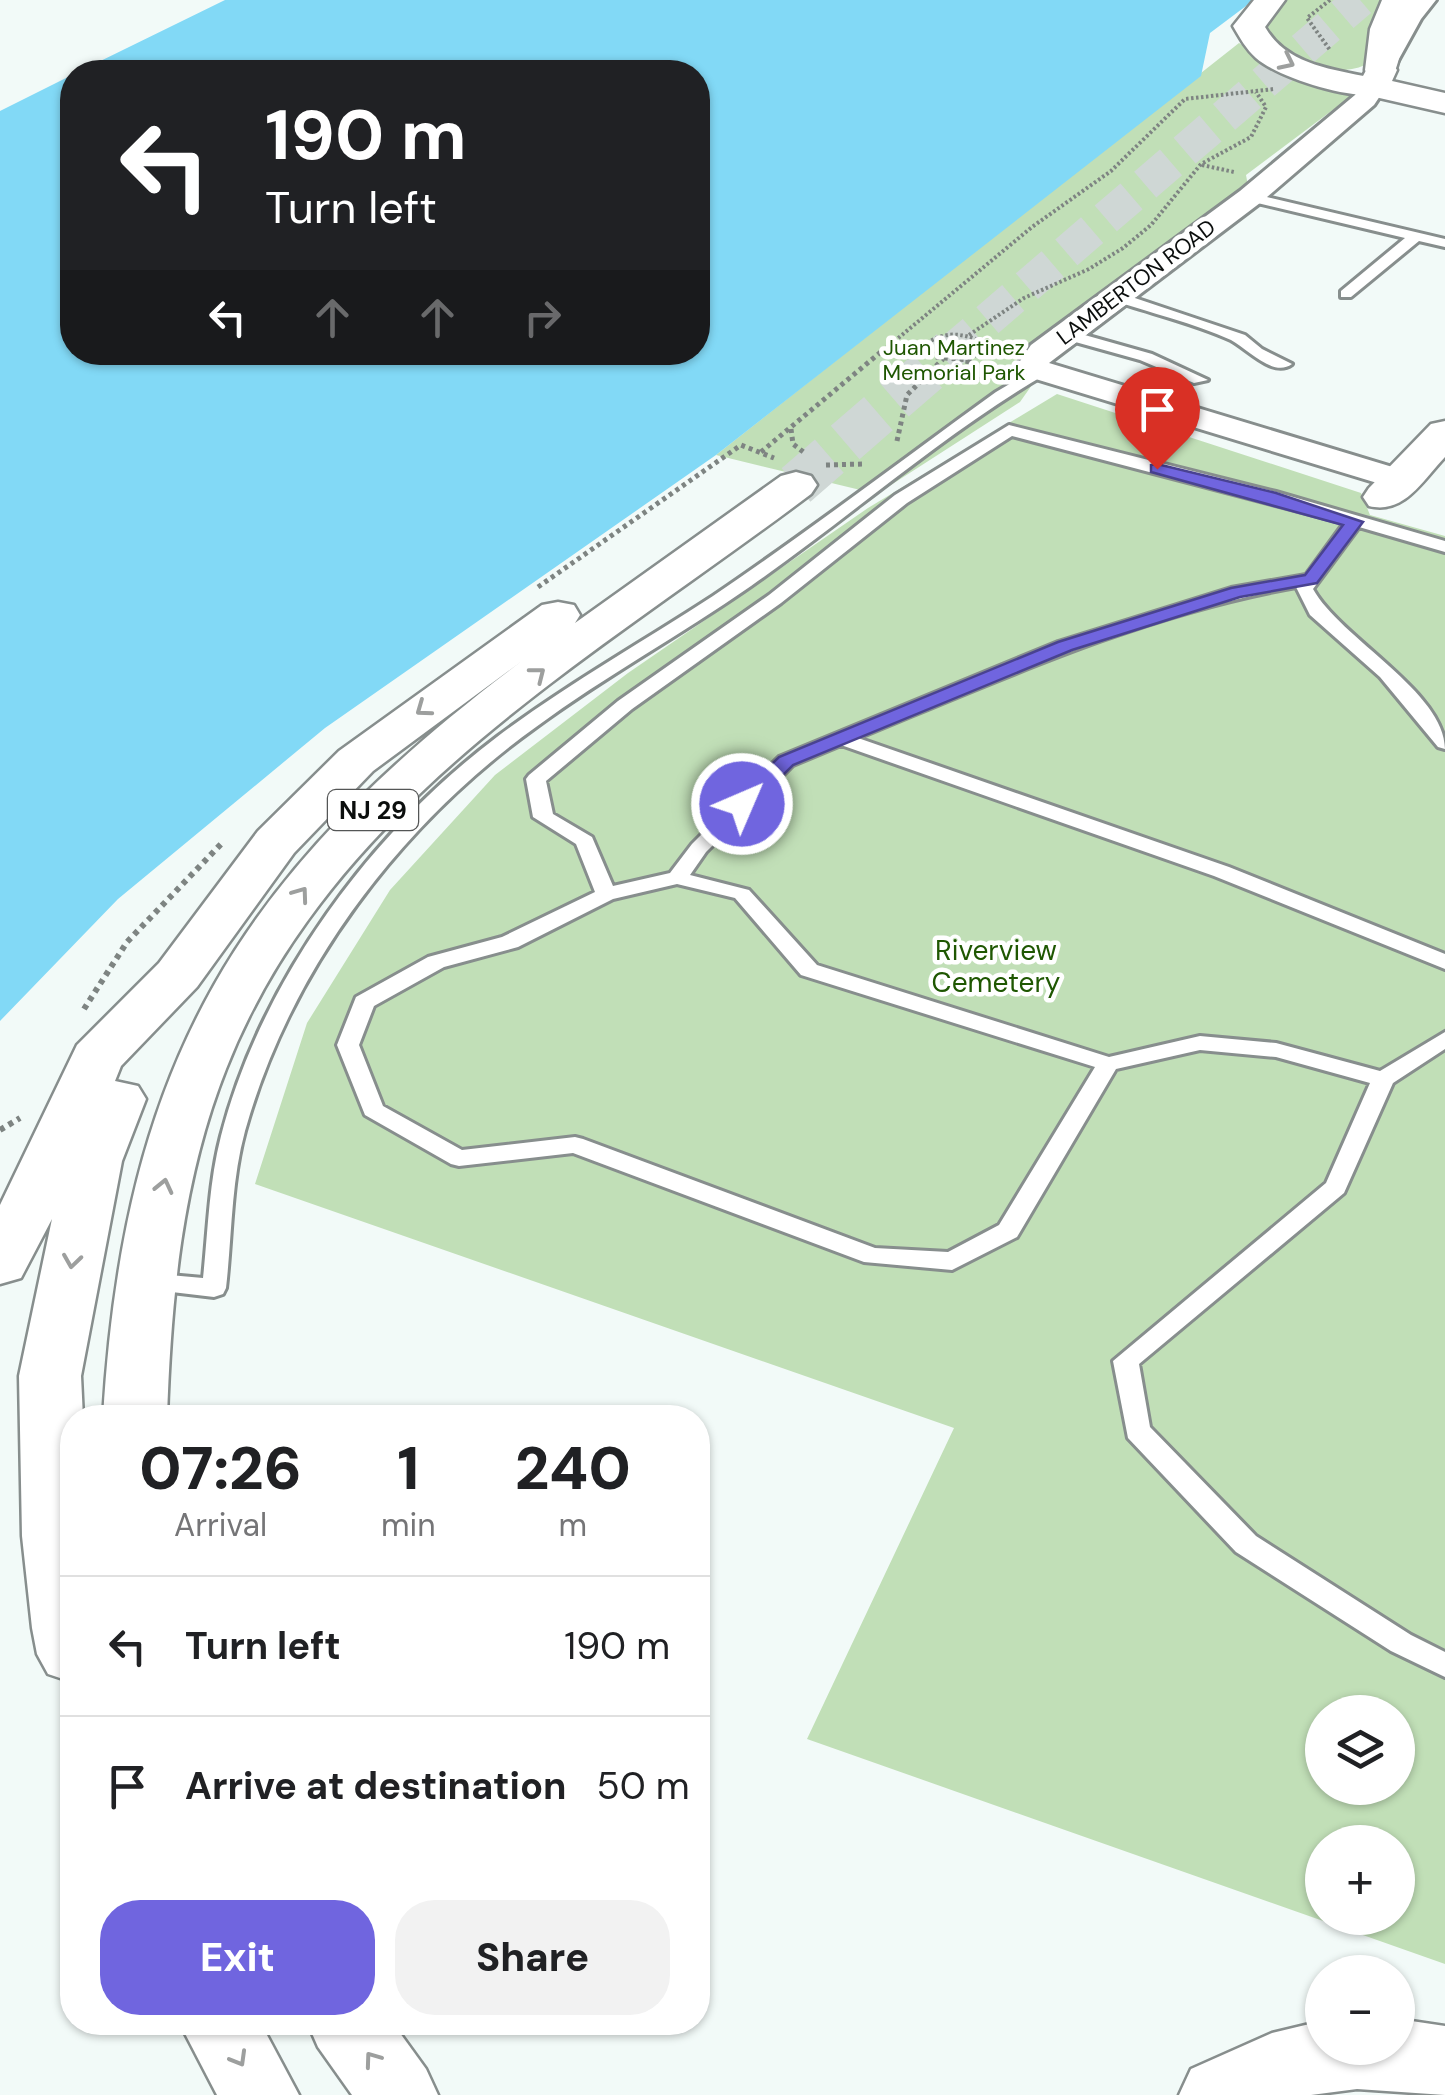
<!DOCTYPE html>
<html lang="en">
<head>
<meta charset="utf-8">
<style>
	:root { --surface:#fff; --page:#f2f2f2; --text:#202124; --muted:#757577; --line:#e0e0e0; --accent:#7065df }
	body { margin:0; font-family:"DM Sans",sans-serif; background:var(--page); color:var(--text); height:100vh; display:flex; flex-direction:column; font-size:38px; white-space:nowrap }
	* { box-sizing:border-box; margin:0 }
	p { font-size:32px; color:var(--muted) }
	.icon { flex:none; width:55px; height:55px; fill:none; stroke:currentColor; stroke-width:2; stroke-linecap:round; stroke-linejoin:round }
	.map { position:relative; flex:1; overflow:hidden }
	.side { position:absolute; left:60px; top:1405px; width:650px; height:630px; display:flex; flex-direction:column; background:var(--surface); border-radius:40px; box-shadow:0 2px 8px #0004 }
	.side>* { flex:none }
	.top-card { position:absolute; left:60px; top:60px; width:650px; height:305px; border-radius:40px; box-shadow:0 2px 8px #0004; background:#202124; color:#fff; overflow:hidden }
	.fabs { position:absolute; left:1305px; top:1695px; display:grid; gap:20px }
	.fabs a { display:grid; place-items:center; width:110px; height:110px; border-radius:50%; background:var(--surface); box-shadow:0 2px 8px #0004; font-size:50px }
	.pin { position:absolute; display:grid; place-items:center; width:85px; height:85px; color:#fff; margin:-102px -42px; border-radius:50% 50% 50% 0; rotate:-45deg; box-shadow:0 0 10px #0007 }
	.pin .icon { rotate:45deg }
	.me { position:absolute; width:110px; margin:-55px; rotate:45deg; stroke-linejoin:round; filter:drop-shadow(0 0 8px #0008) }
	.turn { display:flex; align-items:center; gap:35px; height:210px; padding:0 40px; font-size:45px }
	.turn .icon { width:130px; height:130px; stroke-width:2.5 }
	.turn b { display:block; font-size:70px; line-height:85px }
	.lanes { display:flex; align-items:center; height:95px; padding:0 40px; background:#0003; justify-content:center; gap:50px; direction:ltr }
	.lanes .off { opacity:.35 }
	.eta { display:flex; justify-content:space-evenly; align-items:center; height:170px; text-align:center }
	.eta b { font-size:60px; font-weight:800; line-height:70px }
	.primary-button { display:flex; gap:20px; margin-top:auto; padding:20px 40px }
	.primary-button a { flex:1; height:115px; border-radius:40px; background:var(--accent); color:#fff; font-size:40px; font-weight:800; line-height:115px; text-align:center }
	.primary-button a+a { background:var(--page); color:var(--text) }
	ul { padding:0; list-style:none }
	li { display:flex; align-items:center; gap:30px; height:140px; padding:0 40px; border-top:2px solid var(--line) }
	li div { flex:1 }
	li b { display:block; font-size:38px }
	li em { font-style:normal }
	.map>svg:first-child { display:block }
	.green { fill:#c1dfb7; fill-rule:evenodd }
	.water { fill:#82d9f6 }
	.lines { fill:none; stroke-linecap:round; stroke-linejoin:round }
	.highway-tunnel-far1 { stroke:#cfd7d5; stroke-width:34; stroke-dasharray:34 18; stroke-linecap:butt }
	.highway-tunnel { stroke:#cfd7d5; stroke-width:44; stroke-dasharray:44 21; stroke-linecap:butt }
	.lane-casing { stroke:#878e8d; stroke-width:6 }
	.street-casing { stroke:#878e8d; stroke-width:6 }
	.secondary-casing { stroke:#878e8d; stroke-width:5 }
	.highway-casing { stroke:#878e8d; stroke-width:5 }
	.path-far2 { stroke:#7e8482; stroke-width:4; stroke-dasharray:2.5 2.5; stroke-linecap:butt }
	.path-far1 { stroke:#7e8482; stroke-width:5; stroke-dasharray:4 4; stroke-linecap:butt }
	.path { stroke:#7e8482; stroke-width:6; stroke-dasharray:5 5; stroke-linecap:butt }
	.lane { fill:#fff; fill-rule:evenodd }
	.street { fill:#fff; fill-rule:evenodd }
	.secondary { fill:#fff; fill-rule:evenodd }
	.highway { fill:#fff; fill-rule:evenodd }
	.oneway { stroke:#9d9f9e }
	.route { fill:#7065df; stroke:#494291; stroke-width:2.5 }
	.labels { text-anchor:middle; dominant-baseline:central; stroke-width:9; stroke-linejoin:round; paint-order:stroke }
	.far-street-label { font-size:22px; fill:#0b0e0d; stroke:#fff }
	.far-park-label { font-size:22px; fill:#1f5702; stroke:#fff }
	.shield { fill:#fff; stroke:#545656; stroke-width:2.5 }
	.shield-label { font-size:25px; font-weight:bold; fill:#0b0e0d }
	.park-label { font-size:28px; fill:#1f5702; stroke:#fff }
</style>
</head>
<body>
<div class="map">
<svg width="1445" height="2095" viewBox="0 0 1445 2095">
	<rect width="100%" height="100%" fill="#f2faf8"/>
	<g class="green">
		<path d="M1275,0H1386L1365,65C1339,77 1295,68 1274,47C1267,40 1262,27 1258,18Z"/>
		<path d="M1239,43L1272,63L1354,94L1246,175L1250,197L1067,335L1020,402L877,494L716,455Z"/>
		<path d="M1057,394L1361,493L1370,515L1445,536V1964L807,1739L954,1428L255,1184L307,1023L390,890L495,775L628,673L868,508ZM1322,1712H1398V1788H1322ZM1322,1842H1398V1918H1322Z"/>
	</g>
	<path class="water" d="M225,0H1254L1210,33L1201,76L716,455L325,728L118,899L0,1021V111L72,75V352H698V72H78Z"/>
	<g class="lines">
		<path class="highway-tunnel-far1" d="M948,354L1360,0"/>
		<path class="highway-tunnel" d="M796,485L951,351"/>
		<g class="lane-casing">
			<g id="lane">
				<path d="M1250,193L1445,239V247L1419,241L1351,297H1341V291L1405,238L1245,200L1243,197Z"/>
				<path d="M1117,292L1245,335L1262,349L1292,364C1273,378 1248,349 1231,340C1194,323 1150,313 1112,300L1109,297Z"/>
				<path d="M1067,330L1152,354L1208,380L1194,383L1140,360L1061,338L1059,335Z"/>
				<path d="M1040,366L1046,368V374C942,435 850,517 751,586C681,635 605,676 536,727C401,824 290,969 245,1131C231,1182 232,1236 226,1288L223,1294L214,1297L138,1288L135,1282L138,1276L147,1273L203,1278C208,1231 209,1182 221,1136C261,981 371,832 497,737C566,685 641,643 713,596C809,531 902,460 996,392Z"/>
				<path d="M1009,425L1276,492L1445,541V552L1359,527L1313,589C1340,638 1445,692 1445,749L1438,747L1380,677L1310,615L1296,587C1144,614 1001,679 858,738L1229,867L1445,954V969L1214,876L841,745L793,765L706,852L690,875L749,890L817,965L1109,1057L1200,1036L1276,1043L1380,1071L1445,1032V1049L1393,1083L1344,1193L1139,1364L1150,1427L1256,1536L1411,1635L1445,1652V1677L1391,1651L1236,1552L1128,1438L1113,1361L1326,1183L1370,1083L1276,1057L1200,1050L1116,1069L1017,1237L952,1270L864,1262L573,1153L459,1166L451,1164L365,1115L337,1045L356,997L428,957L502,937L595,892L576,844L533,817L526,779L529,775L618,701L769,595L895,495ZM1012,436L1344,523L1306,575L1231,588L1058,642L779,757L692,844L670,873L613,886L592,837L553,814L546,781L632,709L781,603L907,503ZM677,884L735,898L801,975L1095,1067L999,1225L948,1252L875,1248L583,1139L575,1137L462,1150L383,1106L359,1045L374,1006L444,967L518,947L613,899Z"/>
			</g>
		</g>
		<g class="street-casing">
			<g id="street">
				<path d="M1411,0H1436L1421,19L1390,75H1372L1369,70Z"/>
				<path d="M1373,79L1386,87L1374,105L1260,203L1049,363L1409,472L1414,479L1409,486H1387L1029,377L1018,364L1031,345L1240,191L1355,95L1364,82Z"/>
			</g>
		</g>
		<g class="secondary-casing">
			<g id="secondary">
				<path d="M1381,60L1392,63L1397,70L1392,81L1445,93V113L1362,94L1357,87L1370,63Z"/>
				<path d="M1445,421V457C1423,480 1404,515 1369,506L1363,497L1369,488L1431,424Z"/>
			</g>
		</g>
		<g class="highway-casing">
			<g id="highway">
				<path d="M1254,0H1285L1265,27C1286,64 1331,69 1369,77L1365,70L1370,29L1382,0H1412C1405,21 1401,64 1392,77L1382,79L1389,87L1384,94C1355,101 1280,79 1256,58C1246,49 1240,38 1233,26Z"/>
				<path d="M796,472L811,476L817,485L811,494C594,658 331,802 226,1069C182,1180 171,1299 167,1418H103C124,1061 238,874 522,661L373,771L294,853L197,987L121,1066L115,1081L138,1086L146,1099L122,1161L81,1376L83,1418H72V1682L48,1674L37,1654L32,1628L22,1536L19,1376L52,1219L21,1278L0,1284V1205L77,1045L159,963L258,831L339,751L542,605L558,602L574,605L580,615L575,623L781,476Z"/>
				<path d="M1398,2019L1445,2026V2095L1357,2089L1311,2095H1179L1191,2069L1272,2033L1322,2021V2048H1398Z"/>
				<path d="M179,2022H260L299,2095H217Z"/>
				<path d="M307,2022H392L426,2069L438,2095H352L318,2047Z"/>
			</g>
		</g>
		<g class="path-far2">
			<path d="M1330,0L1307,18L1330,50"/>
			<path d="M1202,165L1234,172"/>
			<path d="M969,335L1024,298L1089,269L1123,248L1151,225L1201,164L1251,137L1266,107L1256,92"/>
			<path d="M893,342L925,344"/>
			<path d="M986,345L1009,344"/>
			<path d="M879,354L1032,227L1111,171L1185,99L1274,89"/>
			<path d="M933,354L925,344C946,331 959,333 982,341L986,349L978,354"/>
		</g>
		<g class="path-far1">
			<path d="M931,351L935,357L968,360L982,351"/>
			<path d="M968,360L967,374L980,380"/>
			<path d="M791,429L793,444L806,454"/>
			<path d="M897,441L907,395L943,359"/>
			<path d="M761,452L882,351"/>
			<path d="M826,465L863,464"/>
			<path d="M538,587L741,445L774,458"/>
		</g>
		<g class="path">
			<path d="M84,1009L127,942L223,842"/>
			<path d="M0,1130L20,1118"/>
		</g>
		<use href="#lane" class="lane"/>
		<use href="#street" class="street"/>
		<use href="#secondary" class="secondary"/>
		<use href="#highway" class="highway"/>
	</g>
	<defs><path id="oneway-chevron" d="M-2-3.5L2.5 0L-2 3.5" fill="none" stroke-width="1.6" stroke-linecap="round" stroke-linejoin="round" transform="scale(2.5)"/></defs>
	<g class="oneway">
		<use href="#oneway-chevron" transform="translate(1287 62) rotate(26)"/>
		<use href="#oneway-chevron" transform="translate(538 674) rotate(-38)"/>
		<use href="#oneway-chevron" transform="translate(423 709) rotate(144)"/>
		<use href="#oneway-chevron" transform="translate(301 894) rotate(-54)"/>
		<use href="#oneway-chevron" transform="translate(164 1186) rotate(-77)"/>
		<use href="#oneway-chevron" transform="translate(72 1261) rotate(98)"/>
		<use href="#oneway-chevron" transform="translate(239 2059) rotate(60)"/>
		<use href="#oneway-chevron" transform="translate(372 2059) rotate(-126)"/>
	</g>
	<path class="route" d="M1157,464L1276,493L1363,522L1317,583L1240,597L1072,650L793,765L749,809H735V800L779,757L1058,642L1231,588L1305,575L1343,525L1151,472V465Z"/>
	<g class="labels">
		<g class="far-street-label">
			<text transform="translate(1136 282) rotate(-37)">LAMBERTON ROAD</text>
		</g>
		<g class="far-park-label">
			<text x="954" y="347">Juan Martinez<tspan x="954" dy="25">Memorial Park</tspan></text>
		</g>
		<rect class="shield" x="328" y="790" width="90" height="40" rx="8"/>
		<g class="shield-label">
			<text x="373" y="810">NJ 29</text>
		</g>
		<g class="park-label">
			<text x="996" y="950">Riverview<tspan x="996" dy="32">Cemetery</tspan></text>
		</g>
	</g>
</svg>
<div class="fabs">
<a><svg class="icon" aria-label="layers" viewBox="0 0 24 24"><path d="M12 4l9 5-9 5-9-5zM3 14l9 5 9-5"/></svg></a>
<a>+</a>
<a>−</a>
</div>
<div class="pin" style="left:1157px;top:469px;background:#d93025"><svg class="icon" aria-label="arrive" viewBox="0 0 24 24"><path d="M6 21V4h12l-3 4 3 4H6"/></svg></div>
<svg class="me" style="left:742px;top:804px" viewBox="-20 -20 40 40"><circle r="17" fill="#7065df" stroke="#fff" stroke-width="3"/><path d="M0-11L8 9 0 5-8 9z" fill="#fff"/></svg>
<div class="top-card">
<div class="turn"><svg class="icon" aria-label="left" viewBox="0 0 24 24"><path d="M17 20v-9H6M10 6l-5 5 5 5"/></svg><div><b>190 m</b>Turn left</div></div>
<div class="lanes"><svg class="icon" aria-label="left" viewBox="0 0 24 24"><path d="M17 20v-9H6M10 6l-5 5 5 5"/></svg><svg class="icon off" aria-label="ahead" viewBox="0 0 24 24"><path d="M12 20V5M6 11l6-6 6 6"/></svg><svg class="icon off" aria-label="ahead" viewBox="0 0 24 24"><path d="M12 20V5M6 11l6-6 6 6"/></svg><svg class="icon off" aria-label="right" viewBox="0 0 24 24"><path d="M7 20v-9h11M14 6l5 5-5 5"/></svg></div>
</div>
<section class="side">
<div class="eta">
<div><b>07:26</b><p>Arrival</p></div>
<div><b>1</b><p>min</p></div>
<div><b>240</b><p>m</p></div>
</div>
<ul>
<li><svg class="icon" aria-label="left" viewBox="0 0 24 24"><path d="M17 20v-9H6M10 6l-5 5 5 5"/></svg><div><b>Turn left</b></div><em>190 m</em></li>
<li><svg class="icon" aria-label="arrive" viewBox="0 0 24 24"><path d="M6 21V4h12l-3 4 3 4H6"/></svg><div><b>Arrive at destination</b></div><em>50 m</em></li>
</ul>
<div class="primary-button"><a>Exit</a><a>Share</a></div>
</section>
</div>
</body>
</html>
